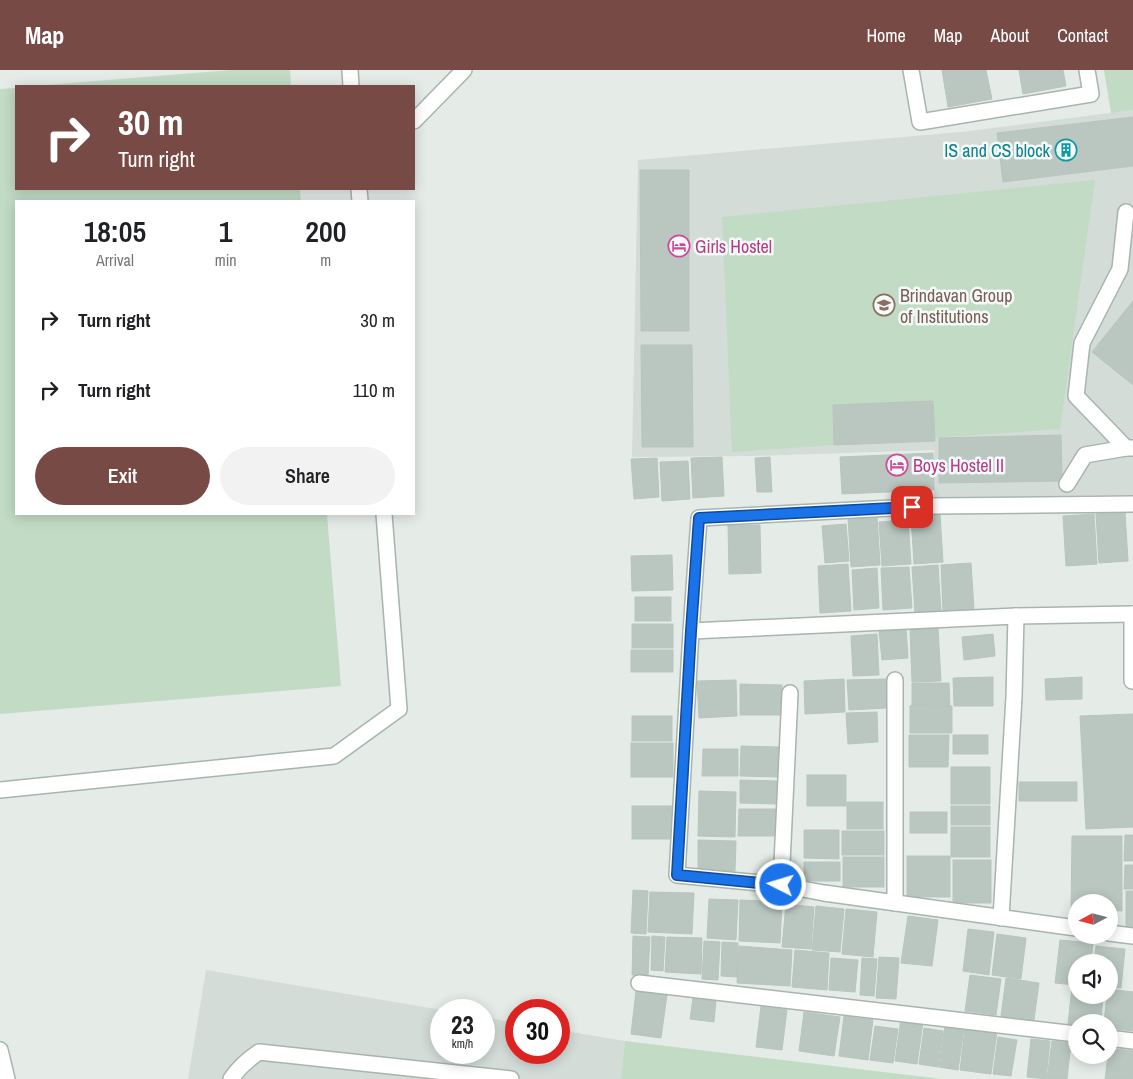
<!DOCTYPE html>
<html lang="en">
<head>
<meta charset="utf-8">
<style>
	:root { --surface:#fff; --page:#f2f2f2; --text:#202124; --muted:#757577; --accent:#774a45 }
	body { margin:0; font-family:"Archivo Narrow",sans-serif; background:var(--page); color:var(--text); height:100vh; display:flex; flex-direction:column; font-size:19px; white-space:nowrap }
	* { box-sizing:border-box; margin:0 }
	p { font-size:16px; color:var(--muted) }
	.icon { flex:none; width:28px; height:28px; fill:none; stroke:currentColor; stroke-width:2; stroke-linecap:round; stroke-linejoin:round }
	.map { position:relative; flex:1; overflow:hidden }
	.panel { position:absolute; left:15px; top:130px; width:400px; height:315px; display:flex; flex-direction:column; background:var(--surface); border-radius:0px; box-shadow:0 2px 12px #0003 }
	.panel>* { flex:none }
	.top-card { position:absolute; left:15px; top:15px; width:400px; height:105px; border-radius:0px; box-shadow:0 2px 12px #0003; background:#774a45; color:#fff; overflow:hidden }
	.needle { width:32px; rotate:263deg }
	.controls { position:absolute; left:1068px; top:824px; display:grid; gap:10px }
	.controls a { display:grid; place-items:center; width:50px; height:50px; border-radius:50%; background:var(--surface); box-shadow:0 2px 12px #0003; font-size:25px }
	.speed { position:absolute; left:430px; top:929px; display:flex; gap:10px; font-size:25px; font-weight:700; text-align:center }
	.speed>* { display:grid; place-content:center; width:65px; height:65px; border-radius:50%; background:var(--surface); box-shadow:0 2px 12px #0003; line-height:1 }
	.speed small { font-size:12px; font-weight:400 }
	.speed .limit { border:8px solid #d22; background:#fff; color:#111 }
	.pin { position:absolute; display:grid; place-items:center; width:42px; height:42px; color:#fff; margin:-21px; border-radius:10px; box-shadow:0 2px 8px #0006 }
	.me { position:absolute; width:55px; margin:-28px; rotate:275deg; stroke-linejoin:round; filter:drop-shadow(0 0 4px #0008) }
	.turn { display:flex; align-items:center; gap:18px; height:105px; padding:0 20px; font-size:22px }
	.turn .icon { width:65px; height:65px; stroke-width:2.5 }
	.turn b { display:block; font-size:35px; line-height:42px }
	.eta { display:flex; justify-content:space-evenly; align-items:center; height:85px; text-align:center }
	.eta b { font-size:30px; font-weight:600; line-height:35px }
	.cta { display:flex; gap:10px; margin-top:auto; padding:10px 20px }
	.cta a { flex:1; height:58px; border-radius:30px; background:var(--accent); color:#fff; font-size:20px; font-weight:600; line-height:58px; text-align:center }
	.cta a+a { background:var(--page); color:var(--text) }
	ul { padding:0; list-style:none }
	li { display:flex; align-items:center; gap:15px; height:70px; padding:0 20px }
	li div { flex:1 }
	li b { display:block; font-size:19px }
	li em { font-style:normal }
	header { display:flex; align-items:center; gap:30px; box-sizing:border-box; height:70px; padding:0 25px; background:var(--accent); color:#fff }
	header strong { font-size:24px }
	nav { display:flex; gap:28px; margin-inline-start:auto; font-size:18px }
	.map>svg:first-child { display:block }
	.built { fill:#d3dcd7 }
	.green { fill:#c1dbc5 }
	.building { fill:#bac7c1; stroke:#b8c5be }
	.lines { fill:none; stroke-linecap:round; stroke-linejoin:round }
	.minor-casing { stroke:#a8b4ae; stroke-width:18 }
	.minor { stroke:#fff; stroke-width:15 }
	.route-casing { stroke:#114b97; stroke-width:12 }
	.route { stroke:#1a73e8; stroke-width:9 }
	.labels { text-anchor:middle; dominant-baseline:central; stroke-width:5; stroke-linejoin:round; paint-order:stroke }
	.culture-label { font-size:18px; fill:#0d838f; stroke:#f5f9f7; text-anchor:end }
	.hotel-label { font-size:18px; fill:#b23c85; stroke:#f5f9f7; text-anchor:start }
	.education-label { font-size:18px; fill:#785e54; stroke:#f5f9f7; text-anchor:start }
</style>
</head>
<body>
<header>
<strong>Map</strong>
<nav><a>Home</a><a>Map</a><a>About</a><a>Contact</a></nav>
</header>
<div class="map">
<svg width="1133" height="1009" viewBox="0 0 1133 1009">
	<rect width="100%" height="100%" fill="#e5ece8"/>
	<g class="built">
		<path d="M1133,40V425L934,427V380L751,386L632,387L638,90L961,62Z"/>
		<path d="M206,900L442,940H441V982H484V947L516,953V982H559V960L625,971L621,1009H188Z"/>
	</g>
	<g class="green">
		<path d="M231,0H290L291,16H34Z"/>
		<path d="M1104,0H1133V40L1111,43Z"/>
		<path d="M16,18V119H300L301,131H16V444H327L341,616L0,644V19Z"/>
		<path d="M1095,110L1060,359L732,382L722,147Z"/>
		<path d="M625,971L942,1009H621Z"/>
	</g>
	<g class="building">
		<path d="M942,0H986L992,29L948,37Z"/>
		<path d="M1019,0H1063L1066,16L1023,24Z"/>
		<path d="M1133,47V96L1003,112L997,63Z"/>
		<path d="M640,100H689V261H641Z"/>
		<path d="M1133,231V315L1092,282Z"/>
		<path d="M641,275H692L693,377H642Z"/>
		<path d="M933,331L935,371L834,375L833,335Z"/>
		<path d="M1061,365L1062,411L939,413V368Z"/>
		<path d="M933,383L934,420L842,424L840,387Z"/>
		<path d="M722,387L724,426L693,428L691,388Z"/>
		<path d="M770,387L772,422H757L755,388Z"/>
		<path d="M657,388L659,427L634,429L631,389Z"/>
		<path d="M688,391L690,429L662,431L660,392Z"/>
		<path d="M1125,442L1128,491L1099,493L1096,444Z"/>
		<path d="M940,444L943,492L914,494L911,446Z"/>
		<path d="M1094,444L1097,494L1066,496L1063,446Z"/>
		<path d="M877,446L880,495L851,497L848,448Z"/>
		<path d="M908,450L911,494L882,496L879,452Z"/>
		<path d="M846,454L849,491L825,493L822,456Z"/>
		<path d="M728,455H760L761,503L729,504Z"/>
		<path d="M672,485L673,520L632,521L631,486Z"/>
		<path d="M971,493L974,539L943,541L941,495Z"/>
		<path d="M848,494L851,541L820,543L818,496Z"/>
		<path d="M938,495L941,541L915,543L912,497Z"/>
		<path d="M909,497L912,538L883,540L881,498Z"/>
		<path d="M877,498L879,538L854,540L852,500Z"/>
		<rect x="635" y="527" width="36" height="24"/>
		<rect x="632" y="554" width="41" height="24"/>
		<path d="M906,558L908,588L882,590L879,561Z"/>
		<path d="M938,558L941,611L912,612L910,559Z"/>
		<path d="M877,564L879,605L853,606L851,566Z"/>
		<path d="M993,564L995,586L964,590L962,567Z"/>
		<rect x="631" y="580" width="42" height="22"/>
		<path d="M993,607V636H954L953,608Z"/>
		<path d="M1082,607V629L1046,630L1045,609Z"/>
		<path d="M844,609L845,642L805,644L804,611Z"/>
		<path d="M886,609L887,638L849,640L847,610Z"/>
		<path d="M736,610L737,646L699,648L697,611Z"/>
		<path d="M912,613H949L950,636L912,635Z"/>
		<path d="M740,614L782,615V645H740Z"/>
		<path d="M912,635L952,636V663H910V636Z"/>
		<path d="M877,642L878,672L848,674L846,643Z"/>
		<path d="M1133,644V757L1086,759L1080,646Z"/>
		<rect x="632" y="646" width="40" height="25"/>
		<path d="M909,665H949L948,697H909Z"/>
		<rect x="953" y="665" width="35" height="19"/>
		<rect x="631" y="673" width="42" height="34"/>
		<path d="M741,676L779,677L778,707L740,706Z"/>
		<path d="M703,679H738V706H702Z"/>
		<rect x="951" y="697" width="39" height="37"/>
		<rect x="807" y="705" width="39" height="31"/>
		<path d="M740,710L778,711V734L740,733Z"/>
		<rect x="1019" y="712" width="58" height="19"/>
		<path d="M699,721L736,722L735,767L698,766Z"/>
		<rect x="847" y="732" width="36" height="27"/>
		<rect x="632" y="736" width="41" height="33"/>
		<rect x="951" y="736" width="39" height="19"/>
		<path d="M739,739H779V766H738Z"/>
		<rect x="910" y="742" width="37" height="21"/>
		<rect x="951" y="757" width="39" height="30"/>
		<path d="M804,760H839V789L804,788Z"/>
		<rect x="842" y="761" width="42" height="24"/>
		<path d="M1125,765H1133V791H1124Z"/>
		<path d="M1072,766H1122V841L1109,840V832H1076V840H1071Z"/>
		<path d="M698,770L736,771L735,801H698Z"/>
		<rect x="907" y="786" width="43" height="41"/>
		<rect x="843" y="787" width="41" height="30"/>
		<rect x="953" y="790" width="38" height="43"/>
		<rect x="804" y="792" width="36" height="19"/>
		<path d="M1125,795H1133V819H1124Z"/>
		<path d="M633,820L648,821L646,864L631,863Z"/>
		<rect x="1126" y="821" width="7" height="36"/>
		<path d="M650,822L694,823L692,864L648,862Z"/>
		<path d="M709,829L738,830L736,870L707,868Z"/>
		<path d="M740,830L782,832L780,873L739,871Z"/>
		<path d="M786,834L814,837L811,879L782,877Z"/>
		<path d="M816,836L844,839L840,882L812,880Z"/>
		<path d="M846,839L877,842L873,887L842,884Z"/>
		<path d="M908,846L938,850L932,896L901,893Z"/>
		<path d="M968,859L994,862L989,905L963,901Z"/>
		<path d="M997,864L1026,868L1021,909L992,905Z"/>
		<path d="M633,866L650,867L648,906L632,905Z"/>
		<path d="M652,866L665,867L663,901L651,900Z"/>
		<path d="M667,867L702,868L701,904L665,902Z"/>
		<path d="M1060,870L1093,873L1091,892H1076V915L1055,913Z"/>
		<path d="M704,871L720,872L718,910L702,909Z"/>
		<path d="M722,872L738,873L737,907L721,906Z"/>
		<path d="M739,876L792,880L790,916L737,913Z"/>
		<path d="M1096,876L1125,879L1121,918L1109,917V892H1094Z"/>
		<path d="M795,880L829,883L827,920L792,917Z"/>
		<path d="M879,887L899,888L896,929L876,928Z"/>
		<path d="M831,888L858,890L855,922L829,920Z"/>
		<path d="M862,888L877,889L874,926L860,925Z"/>
		<path d="M970,905L1001,909L996,945L965,941Z"/>
		<path d="M1006,908L1039,913L1034,950L1001,946Z"/>
		<path d="M1072,917H1076V925H1103L1101,952H1076V955L1068,954Z"/>
		<path d="M1109,919L1133,922V961L1109,958V952H1104L1107,925H1109Z"/>
		<path d="M636,921L667,925L661,968L631,964Z"/>
		<path d="M693,928L716,931L714,952L690,949Z"/>
		<path d="M761,936L787,940L782,980L756,977Z"/>
		<path d="M804,942L840,947L834,986L799,981Z"/>
		<path d="M844,946L873,950L868,990L839,986Z"/>
		<path d="M901,949L923,952L917,994L895,991Z"/>
		<path d="M945,955L964,958L958,1000L939,997Z"/>
		<path d="M875,956L898,959L893,993L870,990Z"/>
		<path d="M924,958L943,961L938,997L919,994Z"/>
		<path d="M965,958L997,962L991,1004L960,1000Z"/>
		<path d="M998,967L1017,970L1011,1006L993,1004Z"/>
		<path d="M1031,969L1050,971L1046,1009L1027,1007Z"/>
		<path d="M1052,971L1071,973L1067,1009H1047Z"/>
		<path d="M1109,978L1133,981V1009H1105Z"/>
	</g>
	<g class="lines">
		<g class="minor-casing">
			<g id="minor">
				<path d="M350,0L351,16"/>
				<path d="M911,0L920,52L1091,24L1087,0"/>
				<path d="M414,51L464,0"/>
				<path d="M359,119L360,131"/>
				<path d="M1126,142L1120,199L1082,273L1076,326L1126,378H1133"/>
				<path d="M1067,414L1085,385L1126,378"/>
				<path d="M1133,434L931,436L699,448L691,561L1016,546L1133,544"/>
				<path d="M1132,544V611H1133"/>
				<path d="M691,561L677,805L781,815L824,823L1076,858"/>
				<path d="M0,720L334,686L399,639L384,444"/>
				<path d="M781,815L790,623"/>
				<path d="M895,833V610"/>
				<path d="M1001,848L1014,627L1016,546"/>
				<path d="M1109,863L1133,866"/>
				<path d="M639,913L1076,964"/>
				<path d="M1109,968L1133,971"/>
				<path d="M0,980L7,1009"/>
				<path d="M231,1009C239,997 247,990 259,982L511,1009"/>
			</g>
		</g>
		<use href="#minor" class="minor"/>
	</g>
	<g class="lines">
		<g class="route-casing">
			<path id="route" d="M781,815L677,805L691,561L699,448L912,437"/>
		</g>
		<use href="#route" class="route"/>
	</g>
	<defs>
		<g id="building-ring" transform="scale(1.125)"><circle r="9.5" fill="#f5f9f7" stroke="#0f9aa8" stroke-width="1.5"/><path d="M-4-6H4V6H1V3H-1V6H-4ZM-2.5-4.3h1.7v1.8h-1.7ZM.8-4.3h1.7v1.8H.8ZM-2.5-1h1.7V.8h-1.7ZM.8-1h1.7V.8H.8Z" fill="#0f9aa8"/></g>
		<g id="hotel-ring" transform="scale(1.125)"><circle r="9.5" fill="#f5f9f7" stroke="#d1479c" stroke-width="1.5"/><path d="M-6-4.5h1.5V1H6V5H4.5V3h-9V5H-6ZM-4 0a1.8 1.8 0 1 1 3.6 0ZM.5 0V-2.5h3Q6-2.5 6 0Z" fill="#d1479c"/></g>
		<g id="university-ring" transform="scale(1.125)"><circle r="9.5" fill="#f5f9f7" stroke="#8d6e63" stroke-width="1.5"/><path d="M0-5L7-2L0 1L-7-2ZM-4 1L0 2.5L4 1V4Q0 6-4 4Z" fill="#8d6e63"/></g>
	</defs>
	<g fill-rule="evenodd">
		<use href="#building-ring" x="1066" y="80"/>
		<use href="#hotel-ring" x="679" y="176"/>
		<use href="#university-ring" x="884" y="235"/>
		<use href="#hotel-ring" x="897" y="395"/>
	</g>
	<g class="labels">
		<g class="culture-label">
			<text x="1050" y="80">IS and CS block</text>
		</g>
		<g class="hotel-label">
			<text x="695" y="176">Girls Hostel</text>
			<text x="913" y="395">Boys Hostel II</text>
		</g>
		<g class="education-label">
			<text x="900" y="225">Brindavan Group<tspan x="900" dy="21">of Institutions</tspan></text>
		</g>
	</g>
</svg>
<div class="controls">
<a><svg class="needle" viewBox="-14 -14 28 28"><path d="M0-13l5 13h-10z" fill="#e53935"/><path d="M0 13l5-13h-10z" fill="#757577"/></svg></a>
<a><svg class="icon" aria-label="sound" viewBox="0 0 24 24"><path d="M4 9h4l5-4v14l-5-4H4zM17 9q2 3 0 6"/></svg></a>
<a><svg class="icon" aria-label="search" viewBox="0 0 24 24"><circle cx="10" cy="10" r="6"/><path d="M15 15l6 6"/></svg></a>
</div>
<div class="speed"><div>23<small>km/h</small></div><div class="limit">30</div></div>
<div class="pin" style="left:912px;top:437px;background:#d93025"><svg class="icon" aria-label="arrive" viewBox="0 0 24 24"><path d="M6 21V4h12l-3 4 3 4H6"/></svg></div>
<svg class="me" style="left:781px;top:815px" viewBox="-20 -20 40 40"><circle r="17" fill="#1a73e8" stroke="#fff" stroke-width="3"/><path d="M0-11L8 9 0 5-8 9z" fill="#fff"/></svg>
<div class="top-card">
<div class="turn"><svg class="icon" aria-label="right" viewBox="0 0 24 24"><path d="M7 20v-9h11M14 6l5 5-5 5"/></svg><div><b>30 m</b>Turn right</div></div>
</div>
<section class="panel">
<div class="eta">
<div><b>18:05</b><p>Arrival</p></div>
<div><b>1</b><p>min</p></div>
<div><b>200</b><p>m</p></div>
</div>
<ul>
<li><svg class="icon" aria-label="right" viewBox="0 0 24 24"><path d="M7 20v-9h11M14 6l5 5-5 5"/></svg><div><b>Turn right</b></div><em>30 m</em></li>
<li><svg class="icon" aria-label="right" viewBox="0 0 24 24"><path d="M7 20v-9h11M14 6l5 5-5 5"/></svg><div><b>Turn right</b></div><em>110 m</em></li>
</ul>
<div class="cta"><a>Exit</a><a>Share</a></div>
</section>
</div>
</body>
</html>
